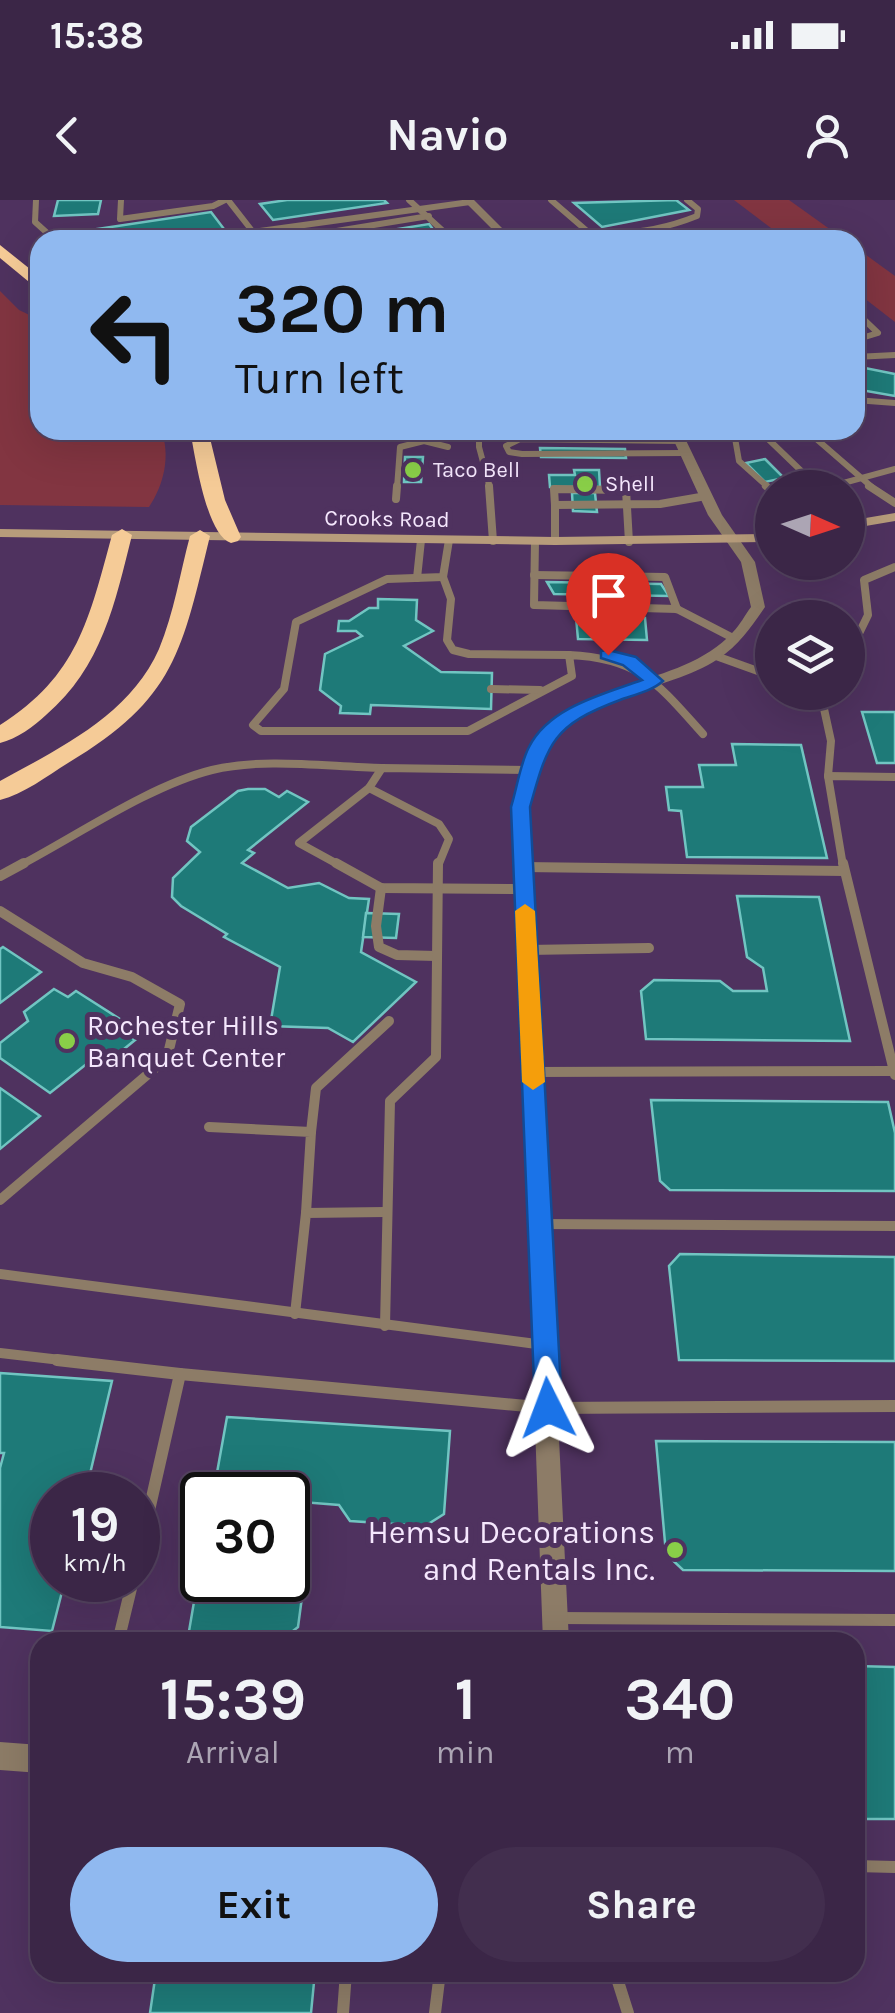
<!DOCTYPE html>
<html lang="en">
<head>
<meta charset="utf-8">
<style>
	:root { --surface:#3b2647; --page:#422e4e; --text:#f1f3f6; --muted:#aca5b4; --line:#544360; --accent:#90b9f0 }
	body { margin:0; font-family:Karla,sans-serif; background:var(--page); color:var(--text); height:100vh; display:flex; flex-direction:column; font-size:38px; white-space:nowrap }
	* { box-sizing:border-box; margin:0 }
	p { font-size:32px; color:var(--muted) }
	.icon { flex:none; width:55px; height:55px; fill:none; stroke:currentColor; stroke-width:2; stroke-linecap:round; stroke-linejoin:round }
	.map { position:relative; flex:1; overflow:hidden }
	.drawer { position:absolute; left:30px; top:1432px; width:835px; height:350px; display:flex; flex-direction:column; background:var(--surface); border-radius:30px; box-shadow:0 10px 40px #0002,0 0 0 2px var(--line) }
	.drawer>* { flex:none }
	.top-card { position:absolute; left:30px; top:30px; width:835px; height:210px; border-radius:30px; box-shadow:0 10px 40px #0002,0 0 0 2px var(--line); background:#90b9f0; color:#111; overflow:hidden }
	.needle { width:65px; rotate:93deg }
	.tools { position:absolute; left:755px; top:270px; display:grid; gap:20px }
	.tools a { display:grid; place-items:center; width:110px; height:110px; border-radius:50%; background:var(--surface); box-shadow:0 10px 40px #0002,0 0 0 2px var(--line); font-size:50px }
	.speed { position:absolute; left:30px; top:1272px; display:flex; gap:20px; font-size:50px; font-weight:700; text-align:center }
	.speed>* { display:grid; place-content:center; width:130px; height:130px; border-radius:50%; background:var(--surface); box-shadow:0 10px 40px #0002,0 0 0 2px var(--line); line-height:1 }
	.speed small { font-size:25px; font-weight:400 }
	.speed .limit { border:5px solid #111; border-radius:15px; background:#fff; color:#111 }
	.pin { position:absolute; display:grid; place-items:center; width:85px; height:85px; color:#fff; margin:-102px -42px; border-radius:50% 50% 50% 0; rotate:-45deg; box-shadow:0 0 10px #0007 }
	.pin .icon { rotate:45deg }
	.me { position:absolute; width:110px; margin:-55px; rotate:357deg; stroke-linejoin:round; filter:drop-shadow(0 0 8px #0008) }
	.turn { display:flex; align-items:center; gap:35px; height:210px; padding:0 40px; font-size:45px }
	.turn .icon { width:130px; height:130px; stroke-width:2.5 }
	.turn b { display:block; font-size:70px; line-height:85px }
	.eta { display:flex; justify-content:space-evenly; align-items:center; height:170px; text-align:center }
	.eta b { font-size:60px; font-weight:700; line-height:70px }
	.action { display:flex; gap:20px; margin-top:auto; padding:20px 40px }
	.action a { flex:1; height:115px; border-radius:60px; background:var(--accent); color:#111; font-size:40px; font-weight:700; line-height:115px; text-align:center }
	.action a+a { background:var(--page); color:var(--text) }
	.status { display:flex; justify-content:space-between; align-items:center; height:70px; padding:0 50px; background:var(--surface); direction:ltr }
	.status svg { height:28px; fill:currentColor }
	header { display:flex; justify-content:space-between; align-items:center; height:130px; padding:0 40px; background:var(--surface); font-size:45px; font-weight:700 }
	.map>svg:first-child { display:block }
	.green { fill:#823541 }
	.building { fill:#1e7a78; stroke:#71c5c2; stroke-width:2.5 }
	.lines { fill:none; stroke-linecap:round; stroke-linejoin:round }
	.service-far3 { stroke:#8d7c67; stroke-width:6 }
	.service-far2 { stroke:#8d7c67; stroke-width:8 }
	.service-far1 { stroke:#8d7c67; stroke-width:10 }
	.service { stroke:#8d7c67; stroke-width:12 }
	.minor { fill:#8d7c67; fill-rule:evenodd }
	.secondary { fill:#b79c7b; fill-rule:evenodd }
	.motorway { fill:#f5cb97; fill-rule:evenodd }
	.route { fill:#1a73e8; stroke:#114b97; stroke-width:2.5 }
	.slow { fill:#f59e0b }
	.poi-dot { fill:#89ce48; stroke:#4f325f; stroke-width:4 }
	.labels { text-anchor:middle; dominant-baseline:central; stroke-width:10; stroke-linejoin:round; paint-order:stroke }
	.far-poi-label { font-size:22px; fill:#f5e7fd; stroke:#4f325f; text-anchor:start }
	.far-street-label { font-size:22px; fill:#f5e7fd; stroke:#4f325f }
	.poi-label { font-size:28px; fill:#f5e7fd; stroke:#4f325f; text-anchor:start }
	.near-poi-label { font-size:32px; fill:#f5e7fd; stroke:#4f325f; text-anchor:end }
</style>
</head>
<body>
<div class="status"><b>15:38</b><svg viewBox="0 0 49 12"><path d="M0 12V9h3v3zM5 12V6h3v6zM10 12V3h3v9zM15 12V0h3v12zM26 1h20v11H26zM47 4h2v5h-2z"/></svg></div>
<header><svg class="icon" aria-label="back" viewBox="0 0 24 24"><path d="M15 5l-7 7 7 7"/></svg>Navio<svg class="icon" aria-label="person" viewBox="0 0 24 24"><circle cx="12" cy="8" r="4"/><path d="M4 21q1-7 8-7t8 7"/></svg></header>
<div class="map">
<svg width="895" height="1813" viewBox="0 0 895 1813">
	<rect width="100%" height="100%" fill="#4f325f"/>
	<g class="green">
		<path d="M734,0H789L845,40H787Z"/>
		<path d="M855,47L895,76V122L855,91Z"/>
		<path d="M0,91L19,110L40,120V230H161C171,255 164,285 149,307L0,305Z"/>
	</g>
	<g class="building">
		<path d="M58,0H101L98,14L54,16Z"/>
		<path d="M287,0H384L387,3L273,20L260,4Z"/>
		<path d="M676,0L689,10L602,27L574,3Z"/>
		<path d="M211,12L224,29L152,40H89L84,31Z"/>
		<path d="M429,24L441,40L335,39Z"/>
		<path d="M855,166L895,174V196L855,189Z"/>
		<path d="M540,248L625,249L626,258L541,257Z"/>
		<path d="M405,257H423L421,282H404Z"/>
		<path d="M765,259L784,278L765,282L746,263Z"/>
		<path d="M574,270H599L600,287H550L549,275H575Z"/>
		<path d="M572,293H595L597,312L573,311Z"/>
		<path d="M547,382L661,384L669,396L554,394Z"/>
		<path d="M378,399L417,400L416,420L433,431L404,446L441,472L492,473L491,509L371,505L370,514L340,513L341,506L320,490L325,454L362,436L356,431H338L339,421H349L369,408H378Z"/>
		<path d="M576,417L645,418L647,440L578,439Z"/>
		<path d="M862,512H895V563H877Z"/>
		<path d="M732,544L801,545L827,658L687,657L681,611L669,610L666,587H703L699,565H736Z"/>
		<path d="M248,589H265L279,597L287,591L308,602L248,650L254,653L242,663L288,688L319,683L349,698L369,699L361,752L416,782L353,842L328,828L270,826L280,767L224,737L227,734L181,706L172,697L173,678L200,652L187,641L191,627L238,591Z"/>
		<path d="M737,696L819,697L850,841L646,839L641,791L654,780L720,781L733,791H767L763,768L747,757Z"/>
		<path d="M366,713L399,714L396,738L363,737Z"/>
		<path d="M3,747L41,772L0,803V749Z"/>
		<path d="M54,789L68,797L76,791L134,828L126,834L135,840L107,863L89,862L50,893L0,858V843L28,821L24,812Z"/>
		<path d="M0,888L40,916L0,949Z"/>
		<path d="M651,900L888,902L895,933V991L670,990L660,981Z"/>
		<path d="M680,1054L895,1057V1161L679,1160L669,1066Z"/>
		<path d="M0,1173L112,1181L85,1295H52V1380H65L52,1431L0,1427V1268L4,1253H0Z"/>
		<path d="M227,1217L450,1231L444,1314L425,1326L350,1321L339,1305L302,1302L296,1337L308,1352L298,1427L279,1442L188,1437L202,1355V1380H288V1295H213Z"/>
		<path d="M656,1241L895,1242V1371L683,1370L666,1354Z"/>
		<path d="M855,1466L895,1467V1619H855Z"/>
		<path d="M156,1772H315L311,1813H150Z"/>
	</g>
	<g class="lines">
		<g class="service-far3">
			<path d="M36,0L35,22L55,40"/>
			<path d="M121,0L120,19L213,6L225,0"/>
			<path d="M409,0L453,40"/>
			<path d="M587,31C624,36 662,30 697,16L698,9L687,0"/>
			<path d="M253,32L470,2"/>
			<path d="M202,40L253,32L228,0"/>
			<path d="M279,40L312,35"/>
			<path d="M317,40L312,35L429,16"/>
			<path d="M546,40L587,31L551,0"/>
			<path d="M855,111L878,133L855,140"/>
			<path d="M855,157L895,155"/>
			<path d="M855,200L895,203"/>
			<path d="M378,230L383,233"/>
			<path d="M479,230V247L490,288"/>
			<path d="M750,230L735,238L739,261L769,288"/>
			<path d="M801,230L766,237L819,288"/>
			<path d="M806,230L873,288"/>
			<path d="M679,241L520,239L506,246L509,252L522,254L684,253"/>
			<path d="M397,288L400,247L424,241L448,247"/>
			<path d="M825,288L895,269"/>
		</g>
		<g class="service-far2">
			<path d="M489,286L493,341"/>
			<path d="M766,286L772,291"/>
			<path d="M869,286L895,303"/>
			<path d="M825,288L832,286"/>
			<path d="M396,299L397,286"/>
			<path d="M555,305L554,289L626,290L629,342"/>
			<path d="M449,340L443,377L387,379L296,422L284,489L253,525L261,531H468L572,476L569,455C640,458 658,484 703,534"/>
			<path d="M535,341L534,405L677,409L735,439"/>
			<path d="M555,341V305L660,304L706,296"/>
			<path d="M534,375L665,377L677,409"/>
			<path d="M443,377L451,399L447,440L453,450L469,454L569,455"/>
			<path d="M417,378L421,340"/>
			<path d="M716,456L772,476"/>
			<path d="M848,456L868,415L864,380L895,367"/>
			<path d="M491,489L540,490"/>
			<path d="M824,492L821,495L831,541L828,576"/>
			<path d="M369,588L439,624L449,639L438,666"/>
			<path d="M19,666C76,636 151,585 212,570C266,557 328,567 382,568"/>
			<path d="M341,666L299,643L369,588L382,568L530,570"/>
			<path d="M843,666L828,576L895,577"/>
		</g>
		<g class="service-far1">
			<path d="M336,663L381,688L524,689"/>
			<path d="M843,663L895,875"/>
			<path d="M523,667L844,671"/>
			<path d="M0,676L24,663"/>
			<path d="M381,688L376,726L379,747L397,755L436,756"/>
			<path d="M0,711L83,763L132,777L180,804L167,858L0,1000"/>
			<path d="M527,750L649,748"/>
			<path d="M533,872L894,871"/>
			<path d="M209,927L311,932L306,1013"/>
			<path d="M311,932L316,888L389,821"/>
			<path d="M540,1024L895,1026"/>
			<path d="M0,1074L544,1145"/>
			<path d="M295,1114L306,1013L385,1012"/>
			<path d="M385,1126L390,901L436,857L438,663"/>
			<path d="M0,1153L78,1162"/>
		</g>
		<g class="service">
			<path d="M57,1160L180,1174"/>
			<path d="M138,1359L180,1174L548,1208L895,1206"/>
			<path d="M557,1418L895,1420"/>
			<path d="M118,1442L133,1380"/>
			<path d="M855,1666L895,1667"/>
			<path d="M615,1772L628,1813"/>
			<path d="M343,1813L346,1772"/>
			<path d="M435,1813L440,1772"/>
		</g>
		<g class="minor">
			<path d="M463,0H474L514,40H503Z"/>
			<path d="M669,230H681L722,315L755,362L765,407C751,427 739,445 718,459C664,494 586,490 547,547C535,564 533,587 528,607L569,1442H543L512,607C517,588 519,566 530,548C574,474 678,492 733,432C740,425 745,415 751,407L741,362L708,315Z"/>
			<path d="M0,1542L40,1545V1573L0,1570Z"/>
		</g>
		<g class="secondary">
			<path d="M895,313V321L848,329V321Z"/>
			<path d="M0,329L555,337L772,334V342L555,345L0,337Z"/>
		</g>
		<g class="motorway">
			<path d="M0,45L40,77V91L0,58Z"/>
			<path d="M190,230H208L225,300L241,337L238,341L231,343C206,335 195,255 190,230Z"/>
			<path d="M122,329L132,335C115,403 102,467 46,515C34,526 17,539 0,543V525C78,476 89,419 112,335Z"/>
			<path d="M200,330L210,336C182,450 176,499 68,563C47,576 24,594 0,600V581C60,548 130,515 159,449C174,413 180,373 190,336Z"/>
		</g>
	</g>
	<path class="route" d="M608,450L636,457L663,481C652,491 634,495 620,500C553,525 548,542 530,607L562,1208L558,1216L548,1220L539,1216L535,1208L511,607C517,588 520,564 529,547C549,507 604,494 642,480L623,465L601,458V451Z"/>
	<path class="slow" d="M525,704L535,711L545,882L533,890L522,882L515,711Z"/>
	<g class="poi-dot">
		<circle cx="413" cy="270" r="10"/>
		<circle cx="585" cy="284" r="10"/>
		<circle cx="67" cy="841" r="10"/>
		<circle cx="675" cy="1350" r="10"/>
	</g>
	<g class="labels">
		<g class="far-poi-label">
			<text x="433" y="270">Taco Bell</text>
			<text x="605" y="284">Shell</text>
		</g>
		<g class="far-street-label">
			<text transform="translate(387 319) rotate(1)">Crooks Road</text>
		</g>
		<g class="poi-label">
			<text x="87" y="825">Rochester Hills<tspan x="87" dy="32">Banquet Center</tspan></text>
		</g>
		<g class="near-poi-label">
			<text x="655" y="1332">Hemsu Decorations<tspan x="655" dy="37">and Rentals Inc.</tspan></text>
		</g>
	</g>
</svg>
<div class="tools">
<a><svg class="needle" viewBox="-14 -14 28 28"><path d="M0-13l5 13h-10z" fill="#e53935"/><path d="M0 13l5-13h-10z" fill="#aca5b4"/></svg></a>
<a><svg class="icon" aria-label="layers" viewBox="0 0 24 24"><path d="M12 4l9 5-9 5-9-5zM3 14l9 5 9-5"/></svg></a>
</div>
<div class="speed"><div>19<small>km/h</small></div><div class="limit">30</div></div>
<div class="pin" style="left:608px;top:455px;background:#d93025"><svg class="icon" aria-label="arrive" viewBox="0 0 24 24"><path d="M6 21V4h12l-3 4 3 4H6"/></svg></div>
<svg class="me" style="left:548px;top:1208px" viewBox="-20 -20 40 40"><path d="M0-17L14 15 0 8-14 15z" fill="#1a73e8" stroke="#fff" stroke-width="4"/></svg>
<div class="top-card">
<div class="turn"><svg class="icon" aria-label="left" viewBox="0 0 24 24"><path d="M17 20v-9H6M10 6l-5 5 5 5"/></svg><div><b>320 m</b>Turn left</div></div>
</div>
<section class="drawer">
<div class="eta">
<div><b>15:39</b><p>Arrival</p></div>
<div><b>1</b><p>min</p></div>
<div><b>340</b><p>m</p></div>
</div>
<div class="action"><a>Exit</a><a>Share</a></div>
</section>
</div>
</body>
</html>
